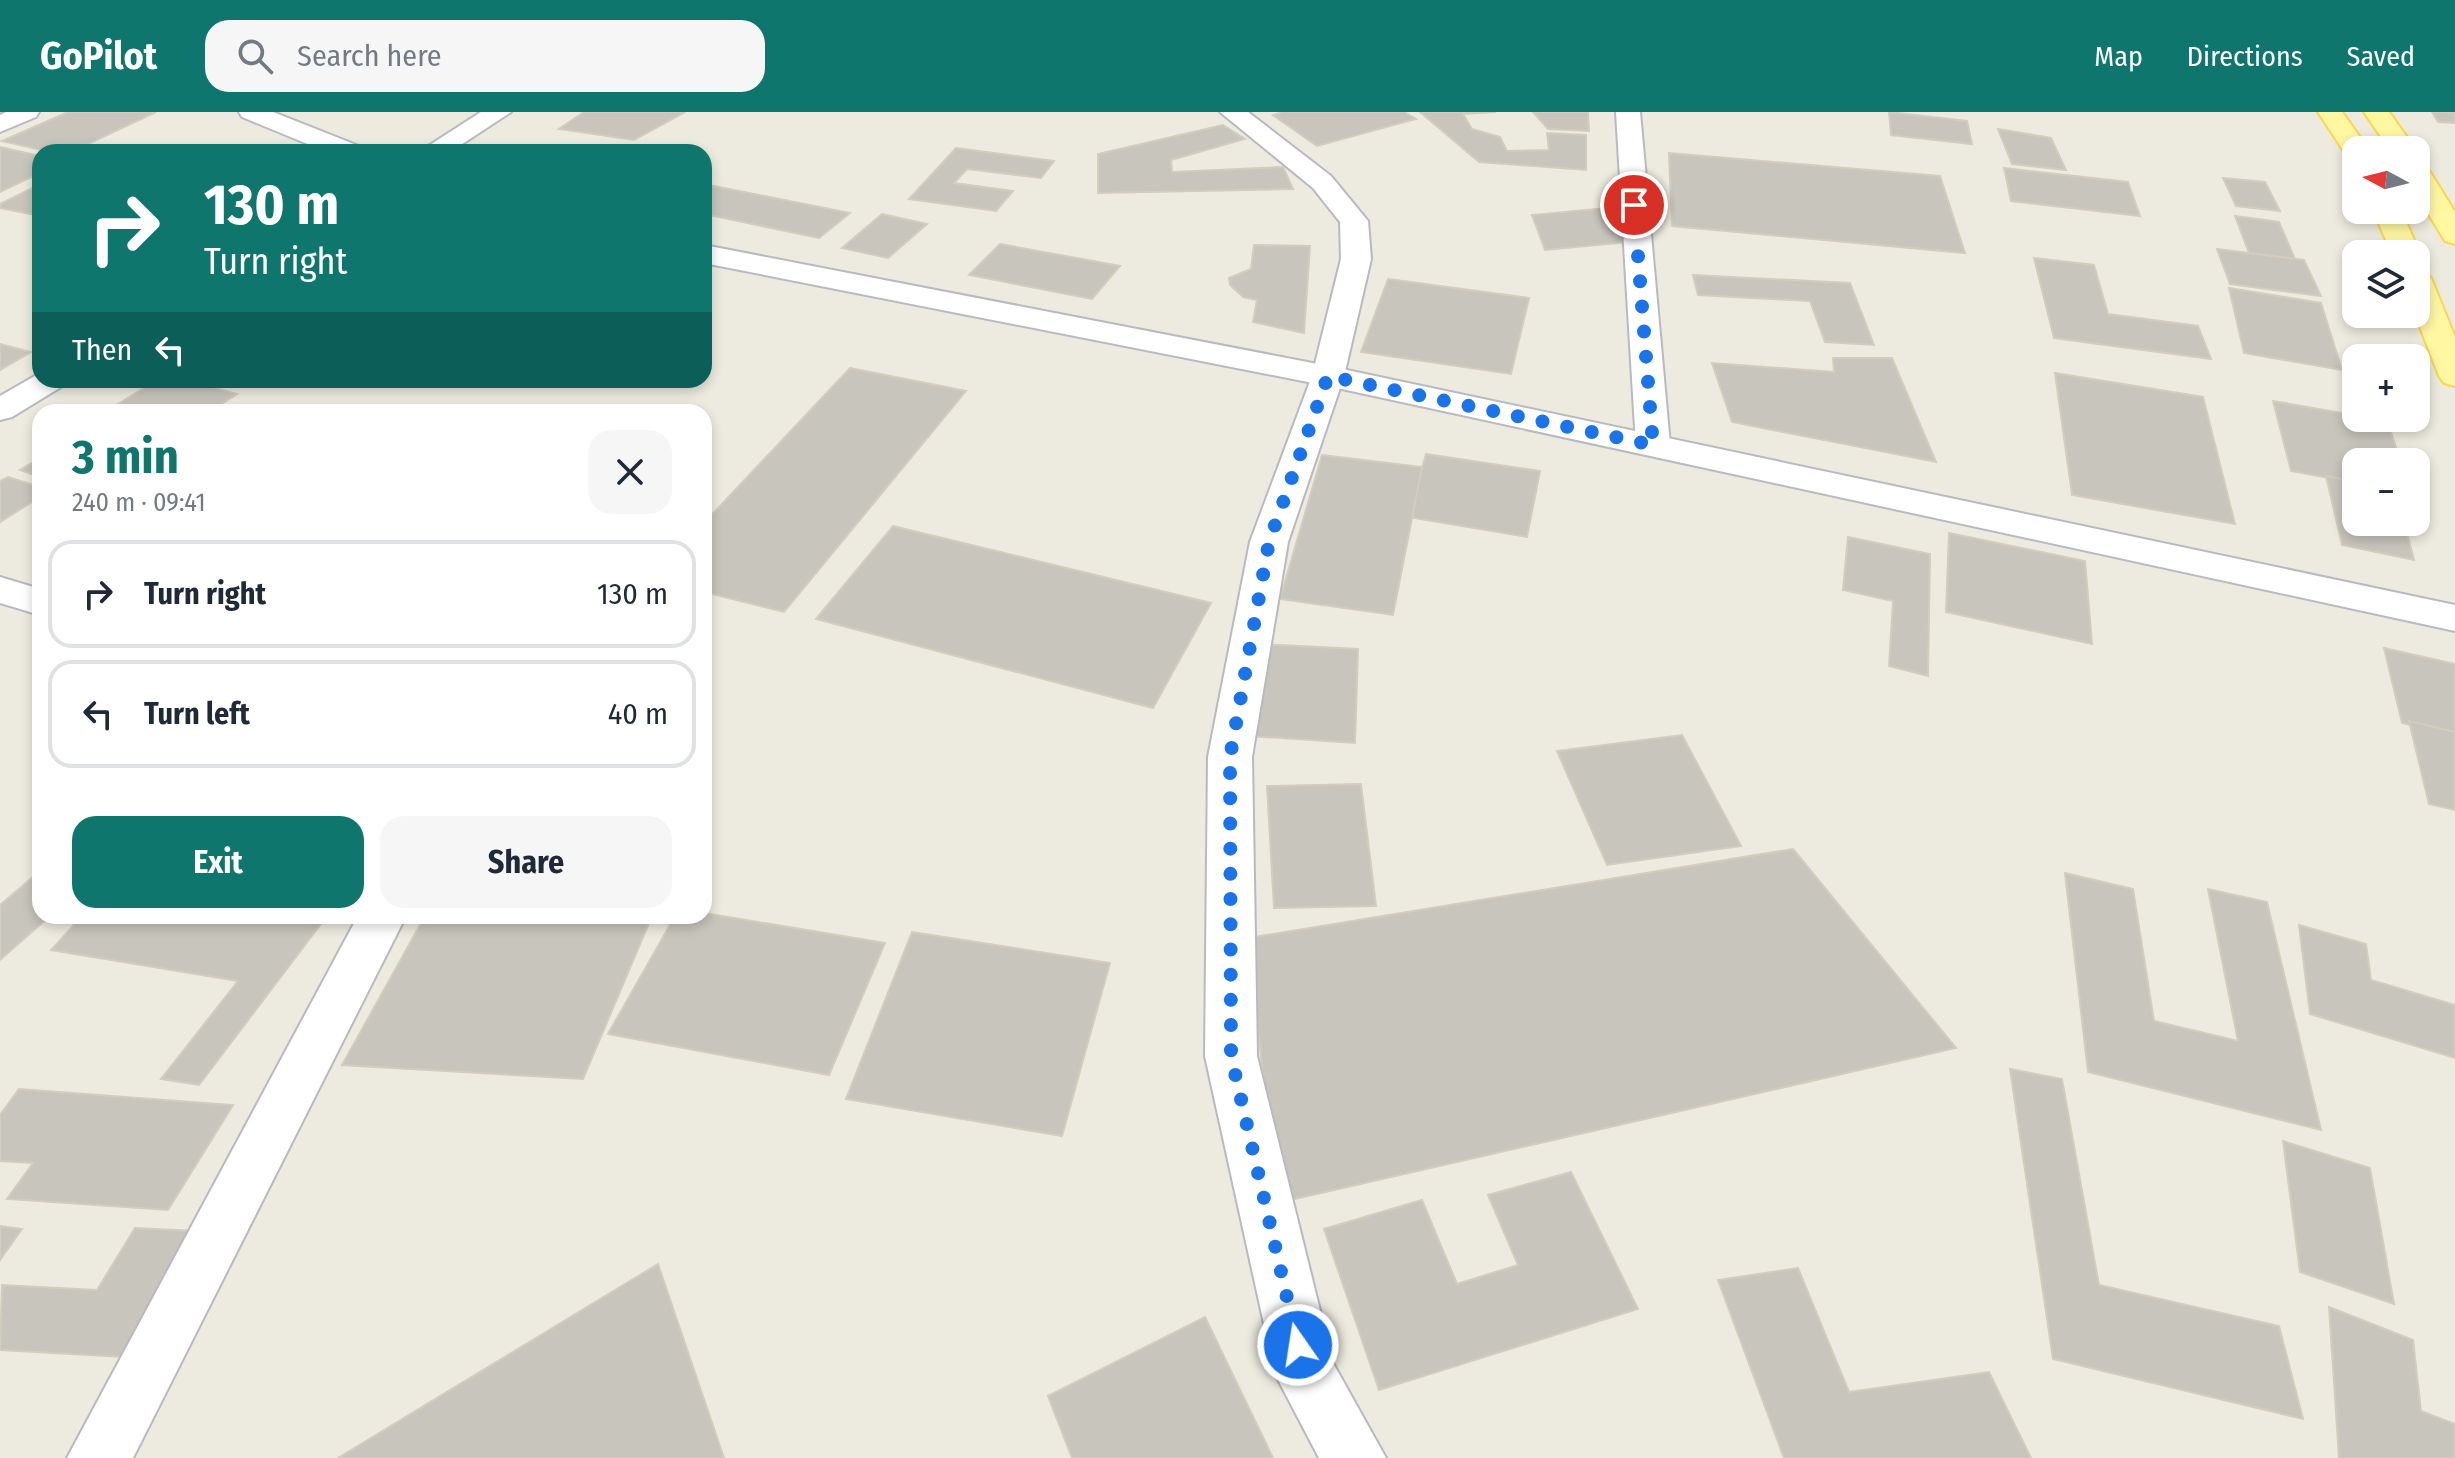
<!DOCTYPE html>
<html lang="en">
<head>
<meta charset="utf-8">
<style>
	:root { --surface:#fff; --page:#f6f6f7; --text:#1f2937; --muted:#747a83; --line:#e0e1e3; --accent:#0f766e }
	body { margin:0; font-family:"Fira Sans Condensed",sans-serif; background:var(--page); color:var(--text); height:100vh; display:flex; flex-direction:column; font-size:30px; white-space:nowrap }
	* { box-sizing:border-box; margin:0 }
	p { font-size:26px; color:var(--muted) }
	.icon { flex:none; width:44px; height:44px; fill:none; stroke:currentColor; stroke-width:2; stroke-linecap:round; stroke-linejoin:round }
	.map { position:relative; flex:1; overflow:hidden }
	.panel { position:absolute; left:32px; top:292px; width:680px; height:520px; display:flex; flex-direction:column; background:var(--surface); border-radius:24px; box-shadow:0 4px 12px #0003 }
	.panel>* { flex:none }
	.banner { position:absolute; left:32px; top:32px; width:680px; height:244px; border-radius:24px; box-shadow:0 4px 12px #0003; background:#0f766e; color:#fff; overflow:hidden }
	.needle { width:52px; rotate:277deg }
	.tools { position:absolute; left:2342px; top:24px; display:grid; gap:16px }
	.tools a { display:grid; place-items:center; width:88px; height:88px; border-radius:16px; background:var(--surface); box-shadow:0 4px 12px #0003; font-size:40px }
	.pin { position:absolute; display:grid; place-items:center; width:68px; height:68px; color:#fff; margin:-34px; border:4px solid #fff; border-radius:50%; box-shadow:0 2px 8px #0007 }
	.me { position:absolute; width:88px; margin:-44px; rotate:347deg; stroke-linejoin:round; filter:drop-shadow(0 0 6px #0008) }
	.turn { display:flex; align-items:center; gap:28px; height:168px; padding:0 40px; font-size:36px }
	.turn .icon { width:104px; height:104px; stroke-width:2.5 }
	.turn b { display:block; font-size:56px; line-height:68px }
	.then { display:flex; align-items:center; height:76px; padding:0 40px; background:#0003; gap:16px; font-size:30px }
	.round { display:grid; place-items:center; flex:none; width:84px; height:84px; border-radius:24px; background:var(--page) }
	.head { display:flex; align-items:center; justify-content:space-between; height:136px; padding:0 40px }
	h1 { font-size:48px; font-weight:700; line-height:60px; color:var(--accent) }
	.button { display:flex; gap:16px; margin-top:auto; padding:16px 40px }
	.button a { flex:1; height:92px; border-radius:24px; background:var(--accent); color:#fff; font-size:32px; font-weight:700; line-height:92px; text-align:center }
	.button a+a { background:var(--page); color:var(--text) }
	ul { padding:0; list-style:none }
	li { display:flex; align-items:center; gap:24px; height:108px; margin:0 16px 12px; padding:0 24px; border:4px solid var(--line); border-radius:24px }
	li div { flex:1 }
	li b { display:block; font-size:30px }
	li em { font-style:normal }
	header { display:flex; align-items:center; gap:48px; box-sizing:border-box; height:112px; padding:0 40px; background:var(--accent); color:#fff }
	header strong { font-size:38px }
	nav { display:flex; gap:44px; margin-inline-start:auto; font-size:28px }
	.search { width:560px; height:72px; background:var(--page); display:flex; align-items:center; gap:20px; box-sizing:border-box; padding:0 28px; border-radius:24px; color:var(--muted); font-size:30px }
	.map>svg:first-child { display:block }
	.building { fill:#c8c5bc; stroke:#d2cdbd; stroke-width:2 }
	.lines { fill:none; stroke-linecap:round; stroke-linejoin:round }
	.minor-casing { stroke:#b8bac0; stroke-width:4 }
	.tertiary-casing { stroke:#b8bac0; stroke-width:4 }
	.primary-casing { stroke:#fcd749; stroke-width:4 }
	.minor { fill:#fff; fill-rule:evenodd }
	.tertiary { fill:#fff; fill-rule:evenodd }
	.primary { fill:#fff7a2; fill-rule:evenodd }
	.route { stroke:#1a73e8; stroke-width:14; stroke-dasharray:0 25.2 }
</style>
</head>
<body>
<header>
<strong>GoPilot</strong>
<div class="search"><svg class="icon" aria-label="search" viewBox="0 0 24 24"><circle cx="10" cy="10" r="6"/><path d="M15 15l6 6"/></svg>Search here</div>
<nav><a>Map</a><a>Directions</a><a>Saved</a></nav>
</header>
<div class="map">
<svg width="2455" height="1346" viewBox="0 0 2455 1346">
	<rect width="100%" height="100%" fill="#edebdf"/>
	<g class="building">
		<path d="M68,0H156L71,40H50L2,29Z"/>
		<path d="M584,0H685L634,28L559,17Z"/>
		<path d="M1283,0H1404L1416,7L1317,34L1273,3Z"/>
		<path d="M1420,0H1496L1463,2L1472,17L1500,25L1507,39L1549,38L1547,21L1586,23V58L1479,50Z"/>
		<path d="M1533,0H1588L1589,19L1548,17Z"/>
		<path d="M1889,0L1967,9L1972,32L1891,23Z"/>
		<path d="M2432,0H2455V11L2438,10Z"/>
		<path d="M1223,13L1245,27L1171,48L1172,60L1283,55L1293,77L1098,81V42Z"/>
		<path d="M1998,17L2051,26L2066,58L2012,52Z"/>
		<path d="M0,35L40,44V61L0,80Z"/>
		<path d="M956,36L1054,49L1041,66L967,57L954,71L1013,79L996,99L909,87Z"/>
		<path d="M1669,41L1940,64L1965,141L1672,114Z"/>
		<path d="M2004,56L2128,70L2140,104L2011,89Z"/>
		<path d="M2223,66L2265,70L2280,99L2236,94Z"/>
		<path d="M40,72V104L0,96V92Z"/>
		<path d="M704,72L850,101L819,126L704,102Z"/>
		<path d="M1617,95L1630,130L1545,138L1532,103Z"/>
		<path d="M882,102L927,112L888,146L842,136Z"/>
		<path d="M2235,104L2279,110L2295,147L2249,141Z"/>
		<path d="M1000,132L1120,154L1092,187L969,163Z"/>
		<path d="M1254,133L1310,134L1304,221L1253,210L1257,188L1243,185L1230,173L1229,166L1251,157Z"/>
		<path d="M2217,137L2304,148L2321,184L2230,172Z"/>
		<path d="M2034,146L2094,153L2108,202L2198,214L2211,247L2054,226Z"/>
		<path d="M1693,163L1850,171L1874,233L1825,230L1810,189L1698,183Z"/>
		<path d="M1388,167L1529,186L1511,262L1361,240Z"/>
		<path d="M2229,176L2321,191L2342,258L2244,241Z"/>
		<path d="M0,232L31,240L0,258Z"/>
		<path d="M1833,246H1892L1936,350L1732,310L1712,251L1834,260Z"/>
		<path d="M850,256L966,279L784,500L704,480V411Z"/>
		<path d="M2055,261L2203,285L2235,412L2072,383Z"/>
		<path d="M157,268H188L237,282L209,300H145L118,292Z"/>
		<path d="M2273,289L2387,309L2401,350H2356V371L2291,359Z"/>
		<path d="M1426,342L1540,359L1527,425L1408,405Z"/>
		<path d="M1322,343L1422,355L1393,503L1280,487Z"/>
		<path d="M40,346V365L20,358Z"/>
		<path d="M2326,364L2356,370V410H2404L2414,448L2342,433Z"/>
		<path d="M8,365L40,375V385L0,410V369Z"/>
		<path d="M893,414L1211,491L1153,596L816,507Z"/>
		<path d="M1949,421L2085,449L2092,532L1946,500Z"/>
		<path d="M1848,425L1930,442L1928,564L1889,554L1893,489L1843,478Z"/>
		<path d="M1258,532L1358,537L1355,631L1250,624Z"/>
		<path d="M2384,536L2455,552V624L2402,611Z"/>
		<path d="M2409,609L2455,620V698L2429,692Z"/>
		<path d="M1682,623L1741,734L1607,753L1557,639Z"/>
		<path d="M1361,672L1376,794L1274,796L1267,674Z"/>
		<path d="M1793,737L1956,936L1277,1091L1248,826Z"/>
		<path d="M40,759V804H50L0,848V793Z"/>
		<path d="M2065,761L2133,777L2154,909L2238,929L2208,777L2267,790L2321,1018L2088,960Z"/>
		<path d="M704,801L885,831L829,963L608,922L675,804Z"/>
		<path d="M82,804H327L199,973L161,967L238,869L51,838Z"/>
		<path d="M425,804H652L583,967L342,953Z"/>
		<path d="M2299,813L2366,832L2371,868L2455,893V946L2310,902Z"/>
		<path d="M912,820L1110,851L1062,1024L846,987Z"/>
		<path d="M2010,957L2062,967L2099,1173L2279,1214L2303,1307L2053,1247Z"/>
		<path d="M19,977L233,993L168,1098L7,1087L33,1051L0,1049V1003Z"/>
		<path d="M2283,1029L2370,1056L2394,1192L2300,1160Z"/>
		<path d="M1571,1060L1638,1197L1379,1278L1324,1117L1422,1088L1457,1172L1518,1153L1488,1083Z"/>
		<path d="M0,1114L22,1117L0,1148Z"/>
		<path d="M135,1116L195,1119L124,1245L0,1238L2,1173L97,1178Z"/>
		<path d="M658,1152L724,1346H338Z"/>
		<path d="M1798,1156L1849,1280L1989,1260L2031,1346H1784L1718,1168Z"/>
		<path d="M2329,1195L2413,1228L2421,1299L2455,1312V1346H2339Z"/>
		<path d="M1205,1205L1273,1346H1072L1048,1284Z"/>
	</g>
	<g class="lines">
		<g class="minor-casing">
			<g id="minor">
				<path d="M6,0H39L36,5L0,20V3Z"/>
				<path d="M481,0H511L450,40H419Z"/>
				<path d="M1220,0H1248L1331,64L1368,109L1371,147L1344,264L1288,430L1252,645L1257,944L1333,1251L1386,1346H1319L1275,1262L1205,944L1208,645L1250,430L1312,264L1341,147L1340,110L1313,76Z"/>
				<path d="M1616,0H1640L1670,333L1665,340L1653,343L1641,340L1636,333Z"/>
				<path d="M40,261V268H66L61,275L12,305L0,308V284Z"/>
				<path d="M0,465L40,477V503L0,491Z"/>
				<path d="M358,804H406L133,1346H67Z"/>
			</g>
		</g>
		<g class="tertiary-casing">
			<g id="tertiary">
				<path d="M239,0H273L359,34L363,40H327L242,5Z"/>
				<path d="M704,133L1328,254L2455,493V519L1328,274L704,151Z"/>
			</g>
		</g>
		<g class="primary-casing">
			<g id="primary">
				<path d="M2318,0H2342L2369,38H2356V46L2347,44Z"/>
				<path d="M2364,0H2389L2416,38H2390Z"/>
				<path d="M2416,50L2425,52L2455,100V132L2445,129L2416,81Z"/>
				<path d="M2373,98H2401L2420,142L2416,148V142H2392Z"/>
				<path d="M2416,157L2426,160L2431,166L2455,225V274L2444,271L2439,264L2415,202Z"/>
			</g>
		</g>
		<use href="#minor" class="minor"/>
		<use href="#tertiary" class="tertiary"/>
		<use href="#primary" class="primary"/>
	</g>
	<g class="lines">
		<path class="route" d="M1298,1233L1231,944L1230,645L1269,430L1328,264L1653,333L1634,93"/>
	</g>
</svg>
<div class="tools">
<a><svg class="needle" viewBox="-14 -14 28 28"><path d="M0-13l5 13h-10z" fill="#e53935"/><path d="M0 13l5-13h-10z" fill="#747a83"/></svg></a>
<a><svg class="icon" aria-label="layers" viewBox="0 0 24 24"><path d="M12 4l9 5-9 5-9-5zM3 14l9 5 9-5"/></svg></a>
<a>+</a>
<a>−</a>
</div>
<div class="pin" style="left:1634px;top:93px;background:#d93025"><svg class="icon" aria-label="arrive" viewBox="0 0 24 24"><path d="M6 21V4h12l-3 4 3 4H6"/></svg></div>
<svg class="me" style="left:1298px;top:1233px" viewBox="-20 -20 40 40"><circle r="17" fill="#1a73e8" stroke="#fff" stroke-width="3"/><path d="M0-11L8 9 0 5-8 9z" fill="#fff"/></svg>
<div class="banner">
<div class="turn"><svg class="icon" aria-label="right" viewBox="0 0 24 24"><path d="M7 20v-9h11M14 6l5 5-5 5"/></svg><div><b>130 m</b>Turn right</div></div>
<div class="then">Then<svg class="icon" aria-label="left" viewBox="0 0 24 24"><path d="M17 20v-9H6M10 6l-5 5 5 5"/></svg></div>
</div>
<section class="panel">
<div class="head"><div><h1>3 min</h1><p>240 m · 09:41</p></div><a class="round"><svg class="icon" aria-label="close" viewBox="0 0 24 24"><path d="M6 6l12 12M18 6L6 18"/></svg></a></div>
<ul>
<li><svg class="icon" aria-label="right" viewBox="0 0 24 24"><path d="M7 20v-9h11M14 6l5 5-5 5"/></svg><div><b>Turn right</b></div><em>130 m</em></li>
<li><svg class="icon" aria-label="left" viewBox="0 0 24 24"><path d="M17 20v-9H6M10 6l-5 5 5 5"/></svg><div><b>Turn left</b></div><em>40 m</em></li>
</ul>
<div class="button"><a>Exit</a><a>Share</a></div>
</section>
</div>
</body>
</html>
